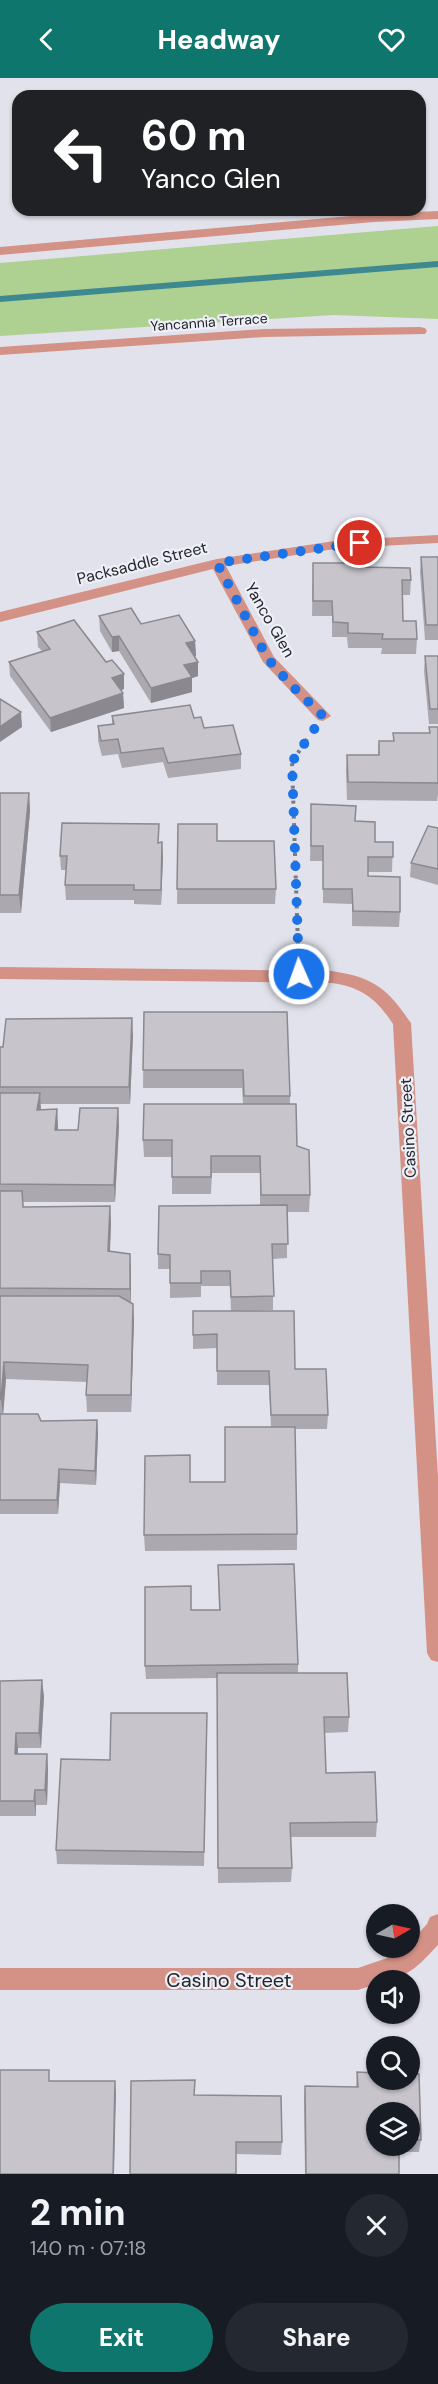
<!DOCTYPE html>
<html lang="en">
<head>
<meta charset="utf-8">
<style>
	:root { --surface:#171b24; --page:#242831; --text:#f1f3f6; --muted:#9ea1a6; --accent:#0f766e }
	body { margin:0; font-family:"DM Sans",sans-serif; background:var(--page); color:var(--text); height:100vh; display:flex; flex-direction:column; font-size:22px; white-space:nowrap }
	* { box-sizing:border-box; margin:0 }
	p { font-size:20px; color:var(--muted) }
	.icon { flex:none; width:33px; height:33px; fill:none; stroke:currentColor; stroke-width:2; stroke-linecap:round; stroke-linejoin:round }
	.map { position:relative; height:2096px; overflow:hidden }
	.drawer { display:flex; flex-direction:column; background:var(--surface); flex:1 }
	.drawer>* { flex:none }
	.banner { position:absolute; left:12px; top:12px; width:414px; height:126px; border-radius:18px; box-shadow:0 2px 4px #0004; background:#202124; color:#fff; overflow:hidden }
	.needle { width:39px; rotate:81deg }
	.fabs { position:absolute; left:366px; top:1826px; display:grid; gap:12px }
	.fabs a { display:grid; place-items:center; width:54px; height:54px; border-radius:50%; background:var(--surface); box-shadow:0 2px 4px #0004; font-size:30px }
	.pin { position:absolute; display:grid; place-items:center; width:51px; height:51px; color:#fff; margin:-26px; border:3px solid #fff; border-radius:50%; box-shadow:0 2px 6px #0007 }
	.me { position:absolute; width:66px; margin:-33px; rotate:358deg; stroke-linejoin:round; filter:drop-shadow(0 0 4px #0008) }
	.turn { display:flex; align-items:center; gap:21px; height:126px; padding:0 30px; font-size:27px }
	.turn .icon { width:78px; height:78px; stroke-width:2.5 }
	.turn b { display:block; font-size:42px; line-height:51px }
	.round { display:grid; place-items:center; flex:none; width:63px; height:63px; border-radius:32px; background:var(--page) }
	.headline { display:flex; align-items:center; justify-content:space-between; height:102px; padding:0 30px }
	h1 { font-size:36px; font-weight:800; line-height:45px }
	.primary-button { display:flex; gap:12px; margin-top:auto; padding:12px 30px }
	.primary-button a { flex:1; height:69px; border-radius:36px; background:var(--accent); color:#fff; font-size:24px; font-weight:800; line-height:69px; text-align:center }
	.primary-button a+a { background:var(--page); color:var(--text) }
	header { display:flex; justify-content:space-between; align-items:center; height:78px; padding:0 30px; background:var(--accent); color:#fff; font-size:27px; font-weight:800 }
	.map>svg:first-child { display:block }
	.green { fill:#aed091 }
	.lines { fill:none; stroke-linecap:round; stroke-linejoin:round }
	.stream { fill:#3e8990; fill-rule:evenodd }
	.path { stroke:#7b7c81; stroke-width:4; stroke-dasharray:3 4.5; stroke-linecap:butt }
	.street { fill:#d49287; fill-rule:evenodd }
	.wall { fill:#aba9af; fill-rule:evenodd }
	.shaded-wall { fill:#8b898f }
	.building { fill:#c7c4cc; stroke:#8b898f; stroke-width:1.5 }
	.route { stroke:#1a73e8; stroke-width:10; stroke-dasharray:0 18 }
	.labels { text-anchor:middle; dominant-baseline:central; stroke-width:4.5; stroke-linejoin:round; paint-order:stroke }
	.far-street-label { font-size:14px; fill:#252629; stroke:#eef0f9 }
	.street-label { font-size:16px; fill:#252629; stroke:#eef0f9 }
	.near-street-label { font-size:20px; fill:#252629; stroke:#eef0f9 }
</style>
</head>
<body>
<header><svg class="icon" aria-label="back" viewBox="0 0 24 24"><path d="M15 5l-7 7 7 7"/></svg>Headway<svg class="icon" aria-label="heart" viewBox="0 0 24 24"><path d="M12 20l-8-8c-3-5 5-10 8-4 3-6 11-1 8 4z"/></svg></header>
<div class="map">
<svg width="438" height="2096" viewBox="0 0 438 2096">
	<rect width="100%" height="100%" fill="#e1e2eb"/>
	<path class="green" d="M438,148V241L334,237L0,258V185Z"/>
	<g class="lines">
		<path class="stream" d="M438,183V189L0,224V218Z"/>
		<path class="path" d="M298,868L292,684L307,661"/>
		<g class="street">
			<path d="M438,133V141L374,144L0,177V169L374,136Z"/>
			<path d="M420,249L425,250L427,253L425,256L264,259L0,277V269L264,251Z"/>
			<path d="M438,457V465L341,470L226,488L274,579L331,638L323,643L318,642L263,584L213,491L0,544V534L217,481L341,462Z"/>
			<path d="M0,889L332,893C370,899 386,908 408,941L411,945L438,1399V1584L431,1582L427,1575L393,946C377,921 361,909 332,905L0,901Z"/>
			<path d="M438,1836V1867C418,1888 407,1902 376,1902V1906L358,1912H0V1890H358L399,1876L405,1869H410V1865L427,1846L430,1839Z"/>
		</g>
	</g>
	<g class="wall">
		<path d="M421,479H438V562H425L420,494Z"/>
		<path d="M313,485L359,489L411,502L410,517H402L403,543L417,561L416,576H381L382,570H348L347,559H332V538H312Z"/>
		<path d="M99,538L141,546L195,563L196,578H194L198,598L192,600V614L151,625L119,573L112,574L100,553Z"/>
		<path d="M37,554L124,611L121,612L123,615L124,630L51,654L10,598L9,584L42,573L38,569Z"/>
		<path d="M425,578H438V646H429L424,593Z"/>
		<path d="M112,638L194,640L204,650L241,676V691L168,700L163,684L122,690L118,676L102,678L98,663V648L112,646Z"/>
		<path d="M429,649H438V716L437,723L347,722L346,694L347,677H378L379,663H393V655H429Z"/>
		<path d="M0,715H29L30,733L21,835H0Z"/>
		<path d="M311,726L355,743L375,764H393L392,794H368V798L400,834L399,849L352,848V826L323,825V783H310Z"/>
		<path d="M178,746L217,763L276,811L275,826H177Z"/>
		<path d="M438,750V807L410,799L411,785Z"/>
		<path d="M159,765L163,779L161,827L134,826V822H66L65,807L66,792H61L60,778Z"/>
		<path d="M144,934L290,1018V1026L297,1068L310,1117L309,1134H287V1180L273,1181V1232L231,1233L230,1208H201V1219L170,1220V1191H158V1176L260,1127V1095H212L211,1116H172V1079H144L143,1062L243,1026L242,1010H143Z"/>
		<path d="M133,957L130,1026H40L41,1032L57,1031L58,1052H78L118,1030L119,1047L115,1124H23L24,1129L110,1128L111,1145L110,1174L131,1192V1225L134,1243L131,1334H87L86,1317L87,1304L6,1301L3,1336L41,1343L97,1342L98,1356L96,1407L60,1405L58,1436H0V969Z"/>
		<path d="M193,1233L295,1291L328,1337L327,1351H295L297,1456V1472L145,1473L144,1457L191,1404H225L271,1349L269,1307H217V1270L193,1271Z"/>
		<path d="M218,1487L298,1586V1595L349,1639L348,1654L324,1655L326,1695L377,1744L376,1759H290L292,1790L291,1804L218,1805L217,1600L146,1601L145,1588L191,1532H219Z"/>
		<path d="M0,1603L44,1618L41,1670H18V1676H47L48,1691L47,1727H36V1738H0Z"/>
		<path d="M207,1651L204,1788L57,1786L56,1772Z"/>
		<path d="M357,1994L376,1995V2001H410V1995L419,1996L421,2062L419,2074H399V2096H305L304,2021L305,2008L356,2009ZM376,2034H410V2067H376Z"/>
		<path d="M195,2017L282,2064L281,2077L236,2076Z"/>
	</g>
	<g class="shaded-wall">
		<path d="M119,558V573L112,574V559Z"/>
		<path d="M195,563L196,578L186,580V565Z"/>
		<path d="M198,584V598L192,600V614L151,625V610L184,587Z"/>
		<path d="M124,596V611L113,615L112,600Z"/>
		<path d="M123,615L124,630L51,654L50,640Z"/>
		<path d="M21,634L22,649L0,664V649Z"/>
		<path d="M29,715L30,733L21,835L19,817Z"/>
		<path d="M162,764L163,779L161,827V812Z"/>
		<path d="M132,940L133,957L130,1026L129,1009Z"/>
		<path d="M40,1015L41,1032H37Z"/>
		<path d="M118,1030L119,1047L115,1124L114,1107Z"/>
		<path d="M57,1031L58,1048L57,1069L55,1052Z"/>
		<path d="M110,1128L111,1145L109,1190L108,1173Z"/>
		<path d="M130,1176L131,1192V1228L130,1211Z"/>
		<path d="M133,1226L134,1243L131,1334V1317Z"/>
		<path d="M4,1284L6,1301L3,1338L1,1321Z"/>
		<path d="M97,1342L98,1356L96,1407L95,1393Z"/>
		<path d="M59,1391L60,1405L58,1436L57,1422Z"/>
		<path d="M42,1602L44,1618L41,1670L39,1655Z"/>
		<path d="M16,1655L18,1670L17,1691L15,1676Z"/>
		<path d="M47,1676L48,1691L47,1727L45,1712Z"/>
		<path d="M35,1712L36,1727V1738L34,1723Z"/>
		<path d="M115,2003L116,2016L114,2096H113Z"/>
	</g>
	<g class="building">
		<path d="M421,479H438V547H426Z"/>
		<path d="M313,485H359V489L410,490L411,502H402L403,543H416L417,561H382L383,556L348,555V545L333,544L332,523H313Z"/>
		<path d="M131,530L141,546L179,537L195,563L186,565L198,584L184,587L192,599L151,610L119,558L112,559L99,538Z"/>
		<path d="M74,542L106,584L112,582L124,596L112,600L123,615L50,640L9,584L50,571L37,554Z"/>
		<path d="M425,578H438V631H430Z"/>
		<path d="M0,621L21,634L0,649Z"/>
		<path d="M190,627L194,640L201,639L204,650L233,647L241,676L168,685L163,670L121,675L118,661L101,663L98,648L114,646L112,638Z"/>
		<path d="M429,649H438V705L348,704L347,677H379V663H394L393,655H430Z"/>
		<path d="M0,715H29L19,817H0Z"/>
		<path d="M311,726L356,728L355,743L375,744V764H393V779H368V798L400,799V834L353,833L352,811H323V768H311Z"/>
		<path d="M62,745L159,746L158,765L162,764L161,812H134V807H65L67,778H60Z"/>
		<path d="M178,746H217V763H274L276,811H177Z"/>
		<path d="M428,748L438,750V791L411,785Z"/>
		<path d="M144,934H287L290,1018H244L243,992H143Z"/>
		<path d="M132,940L129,1009H0V969H3L6,941Z"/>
		<path d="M0,1015H40L37,1032L57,1031L55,1052H78L80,1030H118L114,1107L0,1106Z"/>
		<path d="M144,1026H296L297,1068L309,1072L310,1117H261L260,1078H211V1099H172V1062H143Z"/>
		<path d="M0,1113H22L23,1129L110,1128L108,1173L130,1176V1211L0,1210Z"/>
		<path d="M287,1127L288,1166H272L274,1218L231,1219L230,1193H201V1205H170V1177L158,1176L159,1128Z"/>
		<path d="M0,1218H119L133,1226L131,1317H86L88,1287L4,1284L1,1321H0Z"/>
		<path d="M193,1233H294L295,1291H326L328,1337H271L269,1293H217V1256L193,1257Z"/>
		<path d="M0,1336H38L41,1343L97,1342L95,1393L59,1391L57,1422H0Z"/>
		<path d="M225,1349H295L297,1456L144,1457L145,1378L190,1377V1404H225Z"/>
		<path d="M294,1486L298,1586L145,1588V1509L191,1508V1532H220L218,1487Z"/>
		<path d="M217,1595H347L349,1639H324L326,1695L375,1694L377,1744L290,1745L292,1790H218Z"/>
		<path d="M42,1602L39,1655H16L15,1676H47L45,1712H35L34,1723H0V1603Z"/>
		<path d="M111,1635H207L204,1774L56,1772L61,1681L110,1682Z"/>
		<path d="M0,1992H49V2003H115L113,2096H0Z"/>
		<path d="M357,1994L376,1995V2001H410V1995L419,1996L421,2062L410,2061V2034H376V2067H399V2096H306L305,2008L358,2009Z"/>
		<path d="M195,2002L194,2017L281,2018L282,2064H236V2096H130L131,2003Z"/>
	</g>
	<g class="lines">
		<path class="route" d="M299,896L292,684L323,638L291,607L268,581L217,485L360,465"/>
	</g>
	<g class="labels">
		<g class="far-street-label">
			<text transform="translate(209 244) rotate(-4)">Yancannia Terrace</text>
		</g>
		<g class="street-label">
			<text transform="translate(142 485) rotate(-14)">Packsaddle Street</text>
			<text transform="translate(270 542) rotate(60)">Yanco Glen</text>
			<text transform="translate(408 1050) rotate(-93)">Casino Street</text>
		</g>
		<g class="near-street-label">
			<text x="229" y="1902">Casino Street</text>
		</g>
	</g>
</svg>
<div class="fabs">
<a><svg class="needle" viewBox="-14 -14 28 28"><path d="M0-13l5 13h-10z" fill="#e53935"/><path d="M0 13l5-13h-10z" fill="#9ea1a6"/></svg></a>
<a><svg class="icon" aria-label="sound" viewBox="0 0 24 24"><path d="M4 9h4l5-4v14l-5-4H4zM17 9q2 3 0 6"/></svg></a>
<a><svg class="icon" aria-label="search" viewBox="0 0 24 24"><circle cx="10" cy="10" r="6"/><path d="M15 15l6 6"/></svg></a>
<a><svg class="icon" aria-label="layers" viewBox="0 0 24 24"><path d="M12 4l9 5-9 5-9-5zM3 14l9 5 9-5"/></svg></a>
</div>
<div class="pin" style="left:360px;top:465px;background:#d93025"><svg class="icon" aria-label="arrive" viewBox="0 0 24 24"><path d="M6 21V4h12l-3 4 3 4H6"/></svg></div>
<svg class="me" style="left:299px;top:896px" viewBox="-20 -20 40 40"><circle r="17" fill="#1a73e8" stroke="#fff" stroke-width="3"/><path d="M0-11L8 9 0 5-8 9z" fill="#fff"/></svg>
<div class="banner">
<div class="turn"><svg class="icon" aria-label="left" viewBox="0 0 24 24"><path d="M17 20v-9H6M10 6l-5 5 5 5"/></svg><div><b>60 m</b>Yanco Glen</div></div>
</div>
</div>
<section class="drawer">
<div class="headline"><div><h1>2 min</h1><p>140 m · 07:18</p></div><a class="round"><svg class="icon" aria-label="close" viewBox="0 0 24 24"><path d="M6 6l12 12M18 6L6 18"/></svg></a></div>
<div class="primary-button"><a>Exit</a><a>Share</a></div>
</section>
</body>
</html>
